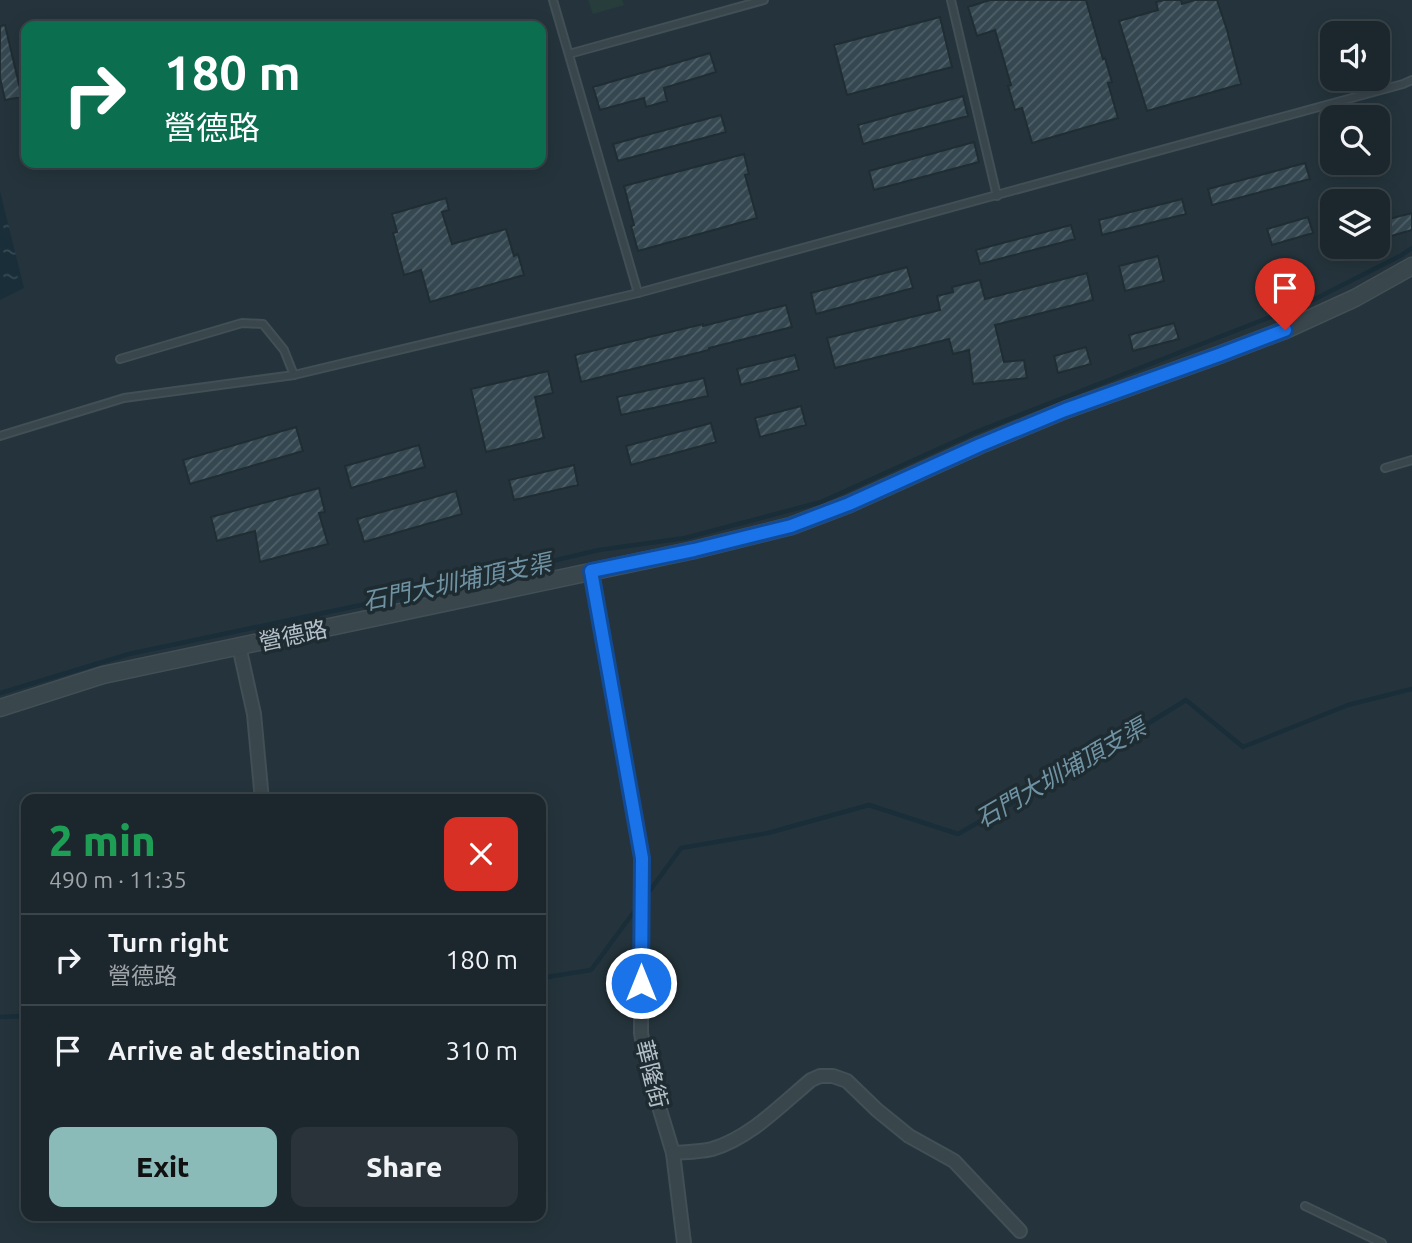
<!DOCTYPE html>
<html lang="en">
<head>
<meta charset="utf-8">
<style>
	:root { --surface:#1c272d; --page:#293339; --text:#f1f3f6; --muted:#a0a5aa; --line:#3a4449; --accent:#8bbbb9 }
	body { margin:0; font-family:Ubuntu,"Noto Sans TC",sans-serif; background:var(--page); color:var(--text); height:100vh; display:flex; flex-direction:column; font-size:26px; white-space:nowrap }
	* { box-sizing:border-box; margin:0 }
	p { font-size:23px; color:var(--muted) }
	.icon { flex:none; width:38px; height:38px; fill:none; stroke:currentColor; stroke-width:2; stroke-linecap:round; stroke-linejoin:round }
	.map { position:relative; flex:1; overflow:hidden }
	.side { position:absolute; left:21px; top:794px; width:525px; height:427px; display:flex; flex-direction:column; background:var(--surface); border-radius:14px; box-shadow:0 4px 18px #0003,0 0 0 2px var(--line) }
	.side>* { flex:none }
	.banner { position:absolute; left:21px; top:21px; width:525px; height:147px; border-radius:14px; box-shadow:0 4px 18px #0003,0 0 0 2px var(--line); background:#0b6e4f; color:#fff; overflow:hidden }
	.buttons { position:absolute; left:1320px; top:21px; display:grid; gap:14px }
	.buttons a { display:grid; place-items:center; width:70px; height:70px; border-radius:14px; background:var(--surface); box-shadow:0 4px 18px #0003,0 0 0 2px var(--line); font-size:35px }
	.pin { position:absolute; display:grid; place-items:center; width:60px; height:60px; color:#fff; margin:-72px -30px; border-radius:50% 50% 50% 0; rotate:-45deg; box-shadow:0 0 7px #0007 }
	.pin .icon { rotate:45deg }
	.me { position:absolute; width:77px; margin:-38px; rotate:0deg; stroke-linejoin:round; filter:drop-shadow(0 0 5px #0008) }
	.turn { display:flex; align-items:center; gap:24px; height:147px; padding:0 28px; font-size:32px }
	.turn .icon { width:91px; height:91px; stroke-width:2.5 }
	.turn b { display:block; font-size:49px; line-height:60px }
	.round { display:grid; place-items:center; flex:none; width:74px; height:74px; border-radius:14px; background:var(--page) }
	.head { display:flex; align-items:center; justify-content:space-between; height:119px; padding:0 28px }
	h1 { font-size:42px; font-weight:800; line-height:52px; color:#1e9e55 }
	.primary-button { display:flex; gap:14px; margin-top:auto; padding:14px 28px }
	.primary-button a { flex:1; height:80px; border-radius:14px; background:var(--accent); color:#111; font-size:28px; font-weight:800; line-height:80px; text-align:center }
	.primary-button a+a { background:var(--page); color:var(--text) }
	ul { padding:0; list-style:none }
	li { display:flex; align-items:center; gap:21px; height:91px; padding:0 28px; border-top:2px solid var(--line) }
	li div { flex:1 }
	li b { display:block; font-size:26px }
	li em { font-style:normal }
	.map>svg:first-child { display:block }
	.grass { fill:#273d3b }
	.water { fill:url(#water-ripples) }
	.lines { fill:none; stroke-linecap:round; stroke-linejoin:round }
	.stream { stroke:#192e39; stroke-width:4.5 }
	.building { fill:url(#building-hatch); stroke:#202d33; stroke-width:2 }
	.service-casing { stroke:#424f55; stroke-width:10 }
	.minor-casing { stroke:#424f55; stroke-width:16 }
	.tertiary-casing { stroke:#424f55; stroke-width:19 }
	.service { stroke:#39464c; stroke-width:6 }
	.minor { stroke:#39464c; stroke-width:12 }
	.tertiary { stroke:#39464c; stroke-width:16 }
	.route-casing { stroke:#114b97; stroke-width:18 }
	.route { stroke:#1a73e8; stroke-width:12 }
	.labels { text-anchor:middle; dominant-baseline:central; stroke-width:7; stroke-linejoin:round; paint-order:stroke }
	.street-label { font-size:23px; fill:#b5c0c8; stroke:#1e2b31 }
	.water-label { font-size:24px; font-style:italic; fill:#7093a4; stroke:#1e2b31 }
</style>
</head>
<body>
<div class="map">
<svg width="1412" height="1243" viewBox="0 0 1412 1243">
	<defs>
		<pattern id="water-ripples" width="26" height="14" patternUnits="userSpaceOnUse" patternTransform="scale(1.75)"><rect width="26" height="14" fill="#192e39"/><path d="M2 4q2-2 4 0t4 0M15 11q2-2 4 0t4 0" fill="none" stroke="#384a54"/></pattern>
		<pattern id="building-hatch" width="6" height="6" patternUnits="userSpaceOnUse" patternTransform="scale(1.75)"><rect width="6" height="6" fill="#354750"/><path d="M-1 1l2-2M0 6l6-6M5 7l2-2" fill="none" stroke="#506068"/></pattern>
	</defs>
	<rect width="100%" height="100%" fill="#25343c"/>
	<path class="grass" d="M588,0H622L624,5L593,14Z"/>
	<path class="water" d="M0,191L24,288L0,300Z"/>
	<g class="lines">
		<g class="stream">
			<path d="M0,693L129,654L394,598L599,550L685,538L821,502L976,432L1309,302L1400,256L1412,248"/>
			<path d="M646,896L681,848L768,833L869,805L958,834L1110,747L1186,700L1243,747L1348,705L1412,689"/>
			<path d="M541,978L591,970L639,905"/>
			<path d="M0,1017L26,1016"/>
		</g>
	</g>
	<g class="building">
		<path d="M990,0H1086L1103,59L1105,58L1112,82L1108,83L1118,118L1032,143L1022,108L1015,110L1008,86L1011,85L995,30L977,36L968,7Z"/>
		<path d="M1164,0H1181L1182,4L1195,0H1217L1227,30L1241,84L1147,111L1119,21L1158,10L1156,2Z"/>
		<path d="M940,17L952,67L847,95L834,45Z"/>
		<path d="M5,25L22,97L5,100L0,78V26Z"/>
		<path d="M710,53L716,72L664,88L667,101L646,107L644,98L600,110L593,87Z"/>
		<path d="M963,96L968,116L863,144L858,125Z"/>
		<path d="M721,115L726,132L618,161L613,144Z"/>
		<path d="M974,142L979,162L874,190L869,171Z"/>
		<path d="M744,154L749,174L745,175L757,218L638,251L631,226L634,225L624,186Z"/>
		<path d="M1305,163L1310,179L1212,205L1208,189Z"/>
		<path d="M446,198L449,210L442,212L452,244L506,229L514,256L518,254L524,275L430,302L421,270L404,275L393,233L397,232L392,214Z"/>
		<path d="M1182,199L1186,214L1102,235L1099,220Z"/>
		<path d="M1412,213V230L1377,240V222Z"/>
		<path d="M1308,217L1313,233L1272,245L1267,229Z"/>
		<path d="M1071,225L1075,239L980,264L976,250Z"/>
		<path d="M1158,256L1164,281L1125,291L1119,266Z"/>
		<path d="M907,267L913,288L816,314L811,293Z"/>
		<path d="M1087,273L1093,300L995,325L1004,362L1024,360L1027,378L973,384L969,350L953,354L949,339L835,368L827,338L940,310L937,296L953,292L952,287L980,280L985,299Z"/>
		<path d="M786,305L792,327L709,348V350L581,382L575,355L703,324V326Z"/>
		<path d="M1174,323L1179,339L1133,351L1129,335Z"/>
		<path d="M1086,347L1091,364L1058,373L1054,356Z"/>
		<path d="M795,355L799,370L741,385L737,369Z"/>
		<path d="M548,371L553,393L535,397L544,438L486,452L471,389Z"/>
		<path d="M704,378L708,396L621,415L617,397Z"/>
		<path d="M801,406L806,425L760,437L755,418Z"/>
		<path d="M711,423L716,442L631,465L626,446Z"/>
		<path d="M296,427L303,451L190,484L183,460Z"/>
		<path d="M419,445L425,467L351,488L345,466Z"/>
		<path d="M574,465L578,485L514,500L509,480Z"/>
		<path d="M319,488L325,512L319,513L328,544L260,562L255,531L217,541L211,517Z"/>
		<path d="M456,491L462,514L364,542L357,519Z"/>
	</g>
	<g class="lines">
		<g class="service-casing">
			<g id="service">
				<path d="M553,0L638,293"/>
				<path d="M951,0L997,196"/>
				<path d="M569,54L764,0"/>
				<path d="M120,359L242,323L263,324L284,350L294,375"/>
				<path d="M0,436L124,398L294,375L638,293L1403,84L1412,80"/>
				<path d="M1385,468L1412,460"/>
				<path d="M1305,1206L1382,1243"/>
			</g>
		</g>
		<g class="minor-casing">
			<g id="minor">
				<path d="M591,571L642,858L641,1033L647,1067L673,1153L684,1243"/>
				<path d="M239,646L254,714L262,800"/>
				<path d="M673,1153C686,1152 700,1152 712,1149C750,1138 781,1105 811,1080L820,1076H833L847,1081L877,1110L909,1136L954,1161L1020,1231"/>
			</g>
		</g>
		<g class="tertiary-casing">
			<path id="tertiary" d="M0,708L103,675L694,550L791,526L849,504L980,445L1065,410L1219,355L1285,330L1355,298L1412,266"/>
		</g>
		<use href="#service" class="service"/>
		<use href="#minor" class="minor"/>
		<use href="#tertiary" class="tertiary"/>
	</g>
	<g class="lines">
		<g class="route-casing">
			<path id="route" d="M641,983L642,858L591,571L694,550L791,526L849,504L980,445L1065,410L1219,355L1285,330"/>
		</g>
		<use href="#route" class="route"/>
	</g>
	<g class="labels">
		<g class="street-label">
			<text transform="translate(293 635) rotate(-12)">營德路</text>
			<text transform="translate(652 1074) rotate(76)">華隆街</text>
		</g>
		<g class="water-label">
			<text transform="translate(457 582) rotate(-12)">石門大圳埔頂支渠</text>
			<text transform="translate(1061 773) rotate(-30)">石門大圳埔頂支渠</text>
		</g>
	</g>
</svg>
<div class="buttons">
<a><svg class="icon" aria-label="sound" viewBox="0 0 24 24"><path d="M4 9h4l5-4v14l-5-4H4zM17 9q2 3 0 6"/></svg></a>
<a><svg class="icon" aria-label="search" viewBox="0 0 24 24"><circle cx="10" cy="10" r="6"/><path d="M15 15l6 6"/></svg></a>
<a><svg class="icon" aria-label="layers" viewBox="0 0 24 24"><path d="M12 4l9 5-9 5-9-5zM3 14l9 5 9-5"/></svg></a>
</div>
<div class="pin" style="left:1285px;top:330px;background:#d93025"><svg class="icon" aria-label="arrive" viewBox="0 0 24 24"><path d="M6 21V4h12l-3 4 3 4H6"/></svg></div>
<svg class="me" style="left:641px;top:983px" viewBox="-20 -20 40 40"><circle r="17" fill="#1a73e8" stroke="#fff" stroke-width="3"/><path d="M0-11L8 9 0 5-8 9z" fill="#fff"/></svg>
<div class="banner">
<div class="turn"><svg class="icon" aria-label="right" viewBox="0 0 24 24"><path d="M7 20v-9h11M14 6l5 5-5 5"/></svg><div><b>180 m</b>營德路</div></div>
</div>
<section class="side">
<div class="head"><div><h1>2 min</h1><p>490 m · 11:35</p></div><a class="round" style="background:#d93025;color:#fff"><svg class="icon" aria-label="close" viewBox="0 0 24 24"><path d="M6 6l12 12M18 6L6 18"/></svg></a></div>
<ul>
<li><svg class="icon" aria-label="right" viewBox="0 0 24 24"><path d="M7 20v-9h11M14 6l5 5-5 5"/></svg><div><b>Turn right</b><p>營德路</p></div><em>180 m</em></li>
<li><svg class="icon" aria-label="arrive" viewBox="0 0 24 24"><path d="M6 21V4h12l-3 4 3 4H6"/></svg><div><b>Arrive at destination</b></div><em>310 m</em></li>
</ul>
<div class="primary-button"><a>Exit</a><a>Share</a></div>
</section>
</div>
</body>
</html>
